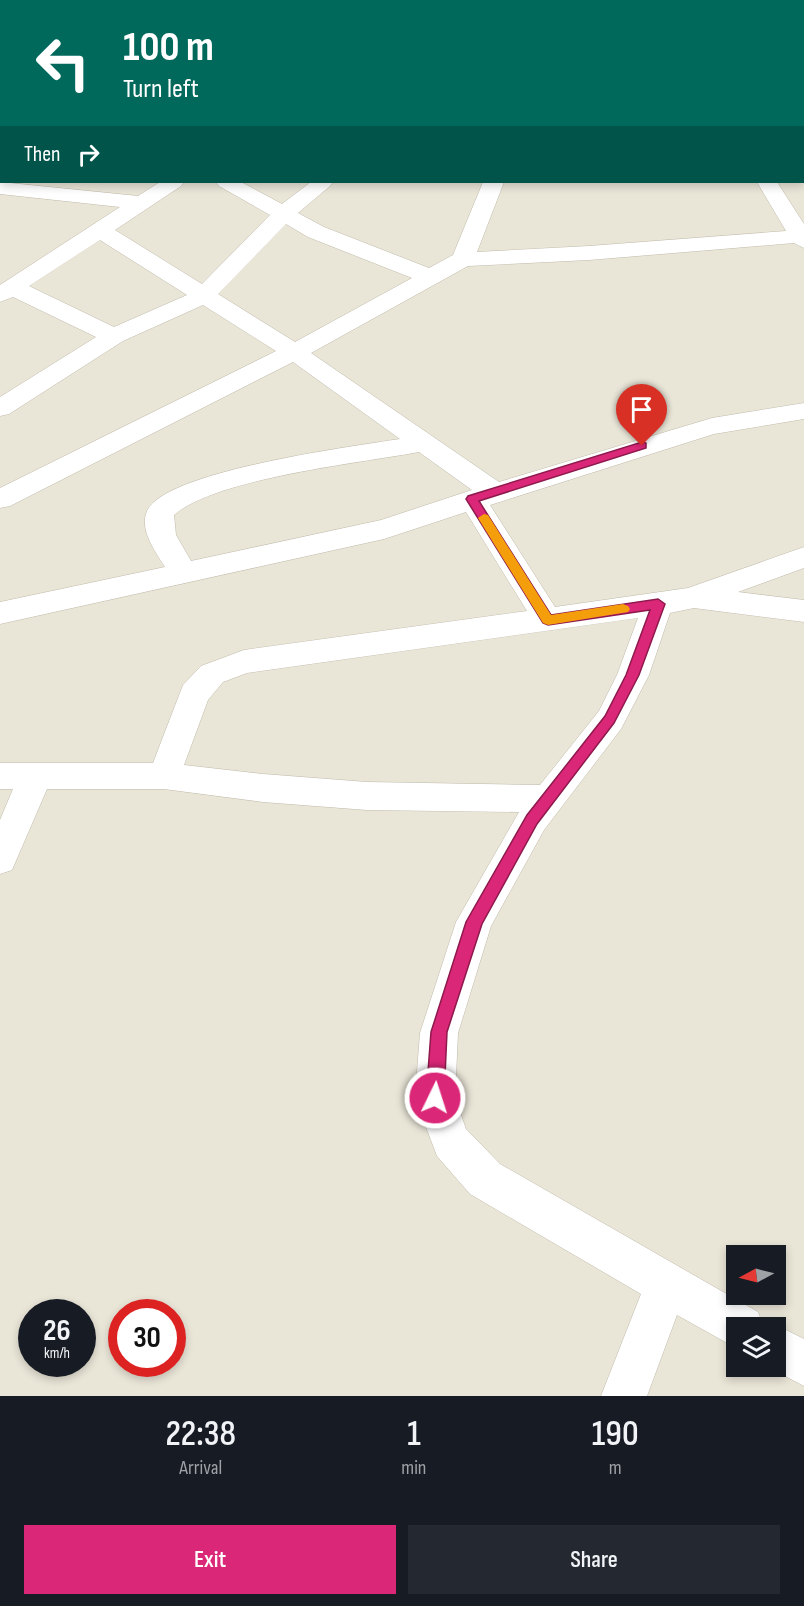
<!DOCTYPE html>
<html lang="en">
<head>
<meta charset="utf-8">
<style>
	:root { --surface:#171b24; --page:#242831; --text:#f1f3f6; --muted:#9ea1a6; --accent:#db2777 }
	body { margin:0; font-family:"Sofia Sans Condensed",sans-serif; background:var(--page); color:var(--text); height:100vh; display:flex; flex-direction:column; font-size:22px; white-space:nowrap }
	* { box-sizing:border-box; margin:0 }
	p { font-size:20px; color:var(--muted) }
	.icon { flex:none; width:33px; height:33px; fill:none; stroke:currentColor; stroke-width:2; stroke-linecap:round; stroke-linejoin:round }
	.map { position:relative; height:1396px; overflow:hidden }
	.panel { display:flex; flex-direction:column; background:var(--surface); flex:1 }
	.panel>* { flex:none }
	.top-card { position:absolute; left:0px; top:0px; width:804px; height:183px; box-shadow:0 3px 9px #0003; background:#00695c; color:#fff; overflow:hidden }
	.needle { width:39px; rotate:263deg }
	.controls { position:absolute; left:726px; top:1245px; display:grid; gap:12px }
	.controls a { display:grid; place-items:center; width:60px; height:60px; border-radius:0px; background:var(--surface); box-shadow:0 3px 9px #0003; font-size:30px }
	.speed { position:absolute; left:18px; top:1299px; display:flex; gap:12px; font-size:30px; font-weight:700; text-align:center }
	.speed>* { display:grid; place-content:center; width:78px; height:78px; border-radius:50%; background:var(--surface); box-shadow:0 3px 9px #0003; line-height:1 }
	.speed small { font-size:15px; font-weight:400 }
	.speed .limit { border:9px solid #d22; background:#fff; color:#111 }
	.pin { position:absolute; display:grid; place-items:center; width:51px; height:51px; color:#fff; margin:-62px -26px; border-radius:50% 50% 50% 0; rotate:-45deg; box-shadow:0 0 6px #0007 }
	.pin .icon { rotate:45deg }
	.me { position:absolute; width:66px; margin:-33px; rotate:4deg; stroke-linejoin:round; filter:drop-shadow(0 0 4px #0008) }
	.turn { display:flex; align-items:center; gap:21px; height:126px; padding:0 24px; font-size:27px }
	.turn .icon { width:78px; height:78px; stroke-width:2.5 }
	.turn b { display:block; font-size:42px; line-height:51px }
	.then { display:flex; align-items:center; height:57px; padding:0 24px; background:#0003; gap:12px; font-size:22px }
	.eta { display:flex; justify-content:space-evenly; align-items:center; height:102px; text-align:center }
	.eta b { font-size:36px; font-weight:600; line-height:42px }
	.primary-button { display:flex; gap:12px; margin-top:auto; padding:12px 24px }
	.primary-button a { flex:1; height:69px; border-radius:0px; background:var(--accent); color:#fff; font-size:24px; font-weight:600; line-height:69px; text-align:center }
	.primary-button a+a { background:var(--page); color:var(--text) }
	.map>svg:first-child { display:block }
	.residential { fill:#e9e5d7; fill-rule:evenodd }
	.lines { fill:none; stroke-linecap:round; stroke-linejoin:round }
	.street-casing { stroke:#c0bbab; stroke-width:1 }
	.street { fill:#fff; fill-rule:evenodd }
	.route { fill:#db2777; stroke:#8e194d; stroke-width:1.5 }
	.slow { fill:#f59e0b }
</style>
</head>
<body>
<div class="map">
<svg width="804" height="1396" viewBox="0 0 804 1396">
	<rect width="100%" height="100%" fill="#f5f2e9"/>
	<path class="residential" d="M0,0H804V1396H0ZM2,2H802V182H2ZM736,1256H776V1294H736ZM32,1312H82V1364H32ZM122,1312H172V1364H122ZM736,1328H776V1366H736Z"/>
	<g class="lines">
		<g class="street-casing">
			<g id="street">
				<path d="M97,0H115L97,2Z"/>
				<path d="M250,0H268L250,2Z"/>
				<path d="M355,0H373L355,2Z"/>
				<rect x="692" y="0" width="18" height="2"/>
				<rect x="802" y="16" width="2" height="10"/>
				<path d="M0,62L2,63V75L0,74Z"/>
				<path d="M2,88V101L0,102V89Z"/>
				<path d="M0,182L138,196L160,182H184L181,186L115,230L202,284L270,215L219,186L216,182H241L282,204L311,182H333L330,186L298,213L324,227L429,268L453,255L483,182H504L477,252L589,246L786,231L757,182H777L804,224V248L794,243L589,260L468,266L311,353L499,482L712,418L804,403V419L714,434L490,505L555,607L688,588L804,547V568L738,592L804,600V622L694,608L670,613L649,675L621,729L544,830L491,926L458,1033L455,1098L466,1129L500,1164L758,1312L764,1328H736V1348L677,1315L647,1396H601L641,1294L470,1194L437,1156L415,1098L420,1033L456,922L519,812L367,810L263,802L164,789H47L12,870L0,874V820L13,789H0V763H153L183,685L201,666L244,650L527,611L466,512L384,539L0,624V602L165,567C155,551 139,530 147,511C164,471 355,446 400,439L293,362L10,506L0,508V488L276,351L203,305L123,341L9,414L0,416V397L96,337L13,297L0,302V285L120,207L0,194ZM286,224L308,237L412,278L295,342L218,294ZM100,240L187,295L114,327L29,286ZM419,452L472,490L381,520L191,561L176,535L174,515C216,478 361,463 419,452ZM638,618L617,675L599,711L540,785L367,782L263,774L184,765L208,700L223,682L247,673Z"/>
				<path d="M776,1325L804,1339V1386L766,1366H776V1328H769Z"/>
			</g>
		</g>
		<use href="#street" class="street"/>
	</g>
	<path class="route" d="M642,442L646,443V448L479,501L551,615L658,599L665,604L639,675L614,723L537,824L482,924L447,1032L444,1098L441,1104L435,1106L429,1104L426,1098L431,1032L466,922L527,815L605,716L626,675L650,610L548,625L543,623L466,499L468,496Z"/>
	<path class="slow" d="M484,514L488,515L551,615L623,604L628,606L630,609L628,612L548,625L543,623L478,518Z"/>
</svg>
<div class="controls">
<a><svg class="needle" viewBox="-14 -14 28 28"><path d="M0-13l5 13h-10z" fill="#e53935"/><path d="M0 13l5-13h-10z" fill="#9ea1a6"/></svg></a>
<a><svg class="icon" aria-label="layers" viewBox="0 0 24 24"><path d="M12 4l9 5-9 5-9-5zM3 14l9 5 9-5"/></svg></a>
</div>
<div class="speed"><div>26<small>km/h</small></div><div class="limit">30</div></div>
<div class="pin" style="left:642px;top:446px;background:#d93025"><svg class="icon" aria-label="arrive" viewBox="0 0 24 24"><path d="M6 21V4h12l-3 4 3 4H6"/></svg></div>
<svg class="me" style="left:435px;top:1098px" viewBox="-20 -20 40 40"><circle r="17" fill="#db2777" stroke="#fff" stroke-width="3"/><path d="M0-11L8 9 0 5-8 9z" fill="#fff"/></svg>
<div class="top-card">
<div class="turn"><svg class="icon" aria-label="left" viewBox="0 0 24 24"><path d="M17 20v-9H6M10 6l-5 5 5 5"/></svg><div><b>100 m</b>Turn left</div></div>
<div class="then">Then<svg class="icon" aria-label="right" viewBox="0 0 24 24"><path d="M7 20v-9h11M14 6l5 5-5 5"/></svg></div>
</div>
</div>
<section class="panel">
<div class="eta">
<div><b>22:38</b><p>Arrival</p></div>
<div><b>1</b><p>min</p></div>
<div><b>190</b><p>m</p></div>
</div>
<div class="primary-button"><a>Exit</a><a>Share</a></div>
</section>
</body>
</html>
